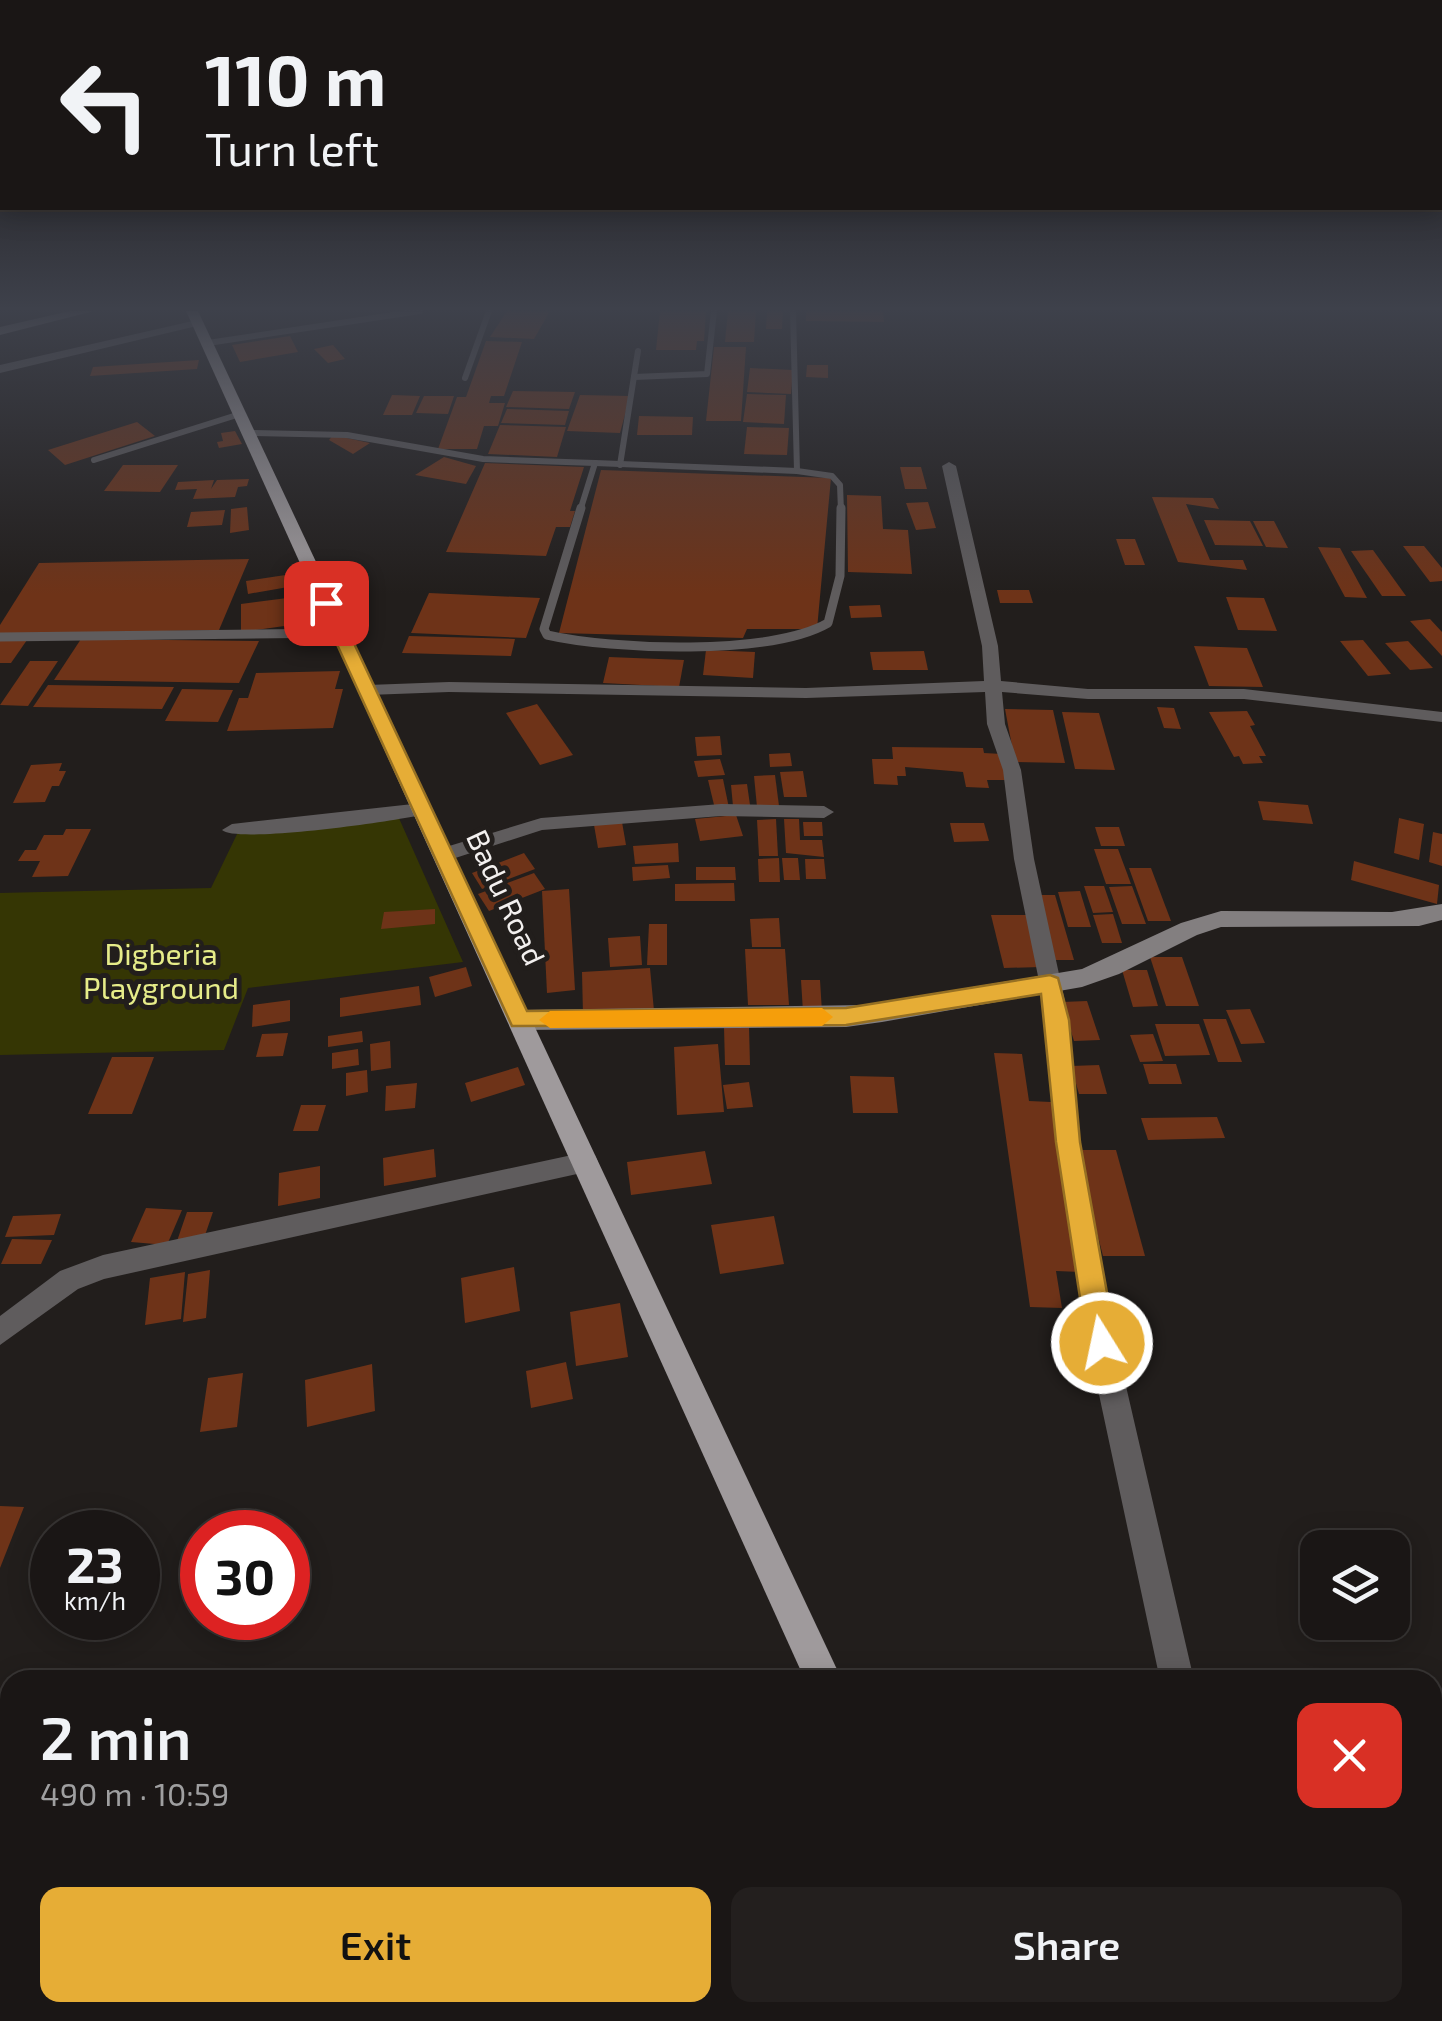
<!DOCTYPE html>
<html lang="en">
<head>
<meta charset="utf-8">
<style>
	:root { --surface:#1a1615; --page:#231f1e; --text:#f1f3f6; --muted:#9f9fa0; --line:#383534; --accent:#e6ad36 }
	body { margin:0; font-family:"Exo 2",sans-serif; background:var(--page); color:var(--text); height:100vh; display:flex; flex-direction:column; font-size:38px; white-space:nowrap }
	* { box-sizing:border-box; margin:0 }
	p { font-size:32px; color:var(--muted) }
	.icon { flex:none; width:55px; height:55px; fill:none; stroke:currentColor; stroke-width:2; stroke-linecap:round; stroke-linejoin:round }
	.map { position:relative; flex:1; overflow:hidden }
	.side { position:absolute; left:0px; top:1670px; width:1442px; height:352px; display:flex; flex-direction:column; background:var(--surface); border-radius:30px 30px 0 0; box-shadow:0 5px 25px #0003,0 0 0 2px var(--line) }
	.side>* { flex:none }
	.hud { position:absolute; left:0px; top:0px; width:1442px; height:210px; box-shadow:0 5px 25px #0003,0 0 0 2px var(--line); background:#1a1615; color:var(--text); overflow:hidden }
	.buttons { position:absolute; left:1300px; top:1530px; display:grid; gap:20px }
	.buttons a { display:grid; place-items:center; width:110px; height:110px; border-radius:20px; background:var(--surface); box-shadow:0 5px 25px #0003,0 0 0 2px var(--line); font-size:50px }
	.speed { position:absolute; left:30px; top:1510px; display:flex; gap:20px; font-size:50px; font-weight:700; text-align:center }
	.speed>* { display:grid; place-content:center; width:130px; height:130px; border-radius:50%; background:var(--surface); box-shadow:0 5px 25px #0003,0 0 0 2px var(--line); line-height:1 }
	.speed small { font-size:25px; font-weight:400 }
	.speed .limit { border:15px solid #d22; background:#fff; color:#111 }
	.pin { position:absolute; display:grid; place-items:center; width:85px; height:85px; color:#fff; margin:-42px; border-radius:20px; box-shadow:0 5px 15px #0006 }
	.me { position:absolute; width:110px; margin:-55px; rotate:350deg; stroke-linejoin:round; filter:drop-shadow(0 0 8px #0008) }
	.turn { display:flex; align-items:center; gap:35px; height:210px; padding:0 40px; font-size:45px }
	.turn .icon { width:130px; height:130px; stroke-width:2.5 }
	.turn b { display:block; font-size:70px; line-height:85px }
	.round { display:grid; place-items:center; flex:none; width:105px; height:105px; border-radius:20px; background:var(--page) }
	.overview { display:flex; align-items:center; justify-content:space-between; height:170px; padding:0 40px }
	h1 { font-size:60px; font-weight:600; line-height:75px }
	.action { display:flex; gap:20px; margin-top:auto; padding:20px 40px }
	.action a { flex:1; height:115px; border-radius:20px; background:var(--accent); color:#111; font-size:40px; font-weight:600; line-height:115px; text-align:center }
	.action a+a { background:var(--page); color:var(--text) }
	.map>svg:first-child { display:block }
	.green { fill:#353604 }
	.building { fill:#6e3318 }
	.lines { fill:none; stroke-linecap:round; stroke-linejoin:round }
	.lane-far1 { stroke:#5f5c5d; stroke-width:6 }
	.lane { stroke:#5f5c5d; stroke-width:9 }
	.street { fill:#5f5c5d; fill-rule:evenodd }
	.secondary { fill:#837f80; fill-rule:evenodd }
	.primary { fill:#9f9a9c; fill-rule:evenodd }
	.route { fill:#e6ad36; stroke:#967023; stroke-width:2.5 }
	.slow { fill:#f59e0b }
	.labels { text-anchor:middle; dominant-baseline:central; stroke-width:10; stroke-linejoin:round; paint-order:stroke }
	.street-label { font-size:30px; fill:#f3f0ef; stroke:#221e1c }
	.park-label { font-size:30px; fill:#e6ec89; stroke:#221e1c }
</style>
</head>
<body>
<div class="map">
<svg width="1442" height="2021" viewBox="0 0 1442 2021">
	<rect width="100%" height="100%" fill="#221e1c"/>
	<path class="green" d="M398,816L463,962L248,988L224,1050L0,1055V893L211,888L240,828Z"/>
	<g class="building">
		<path d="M507,311H550L534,339L490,337Z"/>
		<path d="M660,311H706L704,341H697L696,350H656Z"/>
		<path d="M728,311H756L754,342H725Z"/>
		<path d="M767,311H783L782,329H766Z"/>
		<path d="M806,311H883L884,322L806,321Z"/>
		<path d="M290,336L298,352L240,362L232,345Z"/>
		<path d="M486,341L522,342L504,396H491L489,403H505L498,426H484L477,449H438L457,397H466Z"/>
		<path d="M333,345L345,359L328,363L314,349Z"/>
		<path d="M714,347H746L741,421H706Z"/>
		<path d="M199,360L197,369L90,376L93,367Z"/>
		<path d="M807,365H828V378L806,377Z"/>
		<path d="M750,368L793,370L791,394L747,392Z"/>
		<path d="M513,391L575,392L569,409L506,407Z"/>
		<path d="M747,394L786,395L784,424L743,422Z"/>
		<path d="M392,395L420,396L412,415H383Z"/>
		<path d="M580,395L630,396L620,433L567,431Z"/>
		<path d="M424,396H454L448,414L416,413Z"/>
		<path d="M507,409L569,411L565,425L501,423Z"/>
		<path d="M639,416L693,417L692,435H637Z"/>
		<path d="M137,422L155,436L65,465L48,450Z"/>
		<path d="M500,425L566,427L557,457L488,454Z"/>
		<path d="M747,427L789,428L787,455L744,454Z"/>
		<path d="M235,431L242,444L219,448L217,442L223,441L221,433Z"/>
		<path d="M333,435L370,443L353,454L329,440Z"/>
		<path d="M444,457L476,466L466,484L415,475Z"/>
		<path d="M485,463L584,467L570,511H575L570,527H556L546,556L446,552Z"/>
		<path d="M123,465H178L160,492L104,491Z"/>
		<path d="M900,467H921L927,489H905Z"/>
		<path d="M601,470L831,478L817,629H747L743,638L559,633Z"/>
		<path d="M249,479L247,486L238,487L235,497L193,499L197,489L175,490L178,482L214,480L211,489L217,480Z"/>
		<path d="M847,495L881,496L883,529L908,530L912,574L848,572Z"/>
		<path d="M1152,497L1213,498L1219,509L1186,504L1210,560H1243L1247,570L1178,562Z"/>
		<path d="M928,502L936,528L916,530L906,503Z"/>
		<path d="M247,507L249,530L230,533L231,509Z"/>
		<path d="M225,510L222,525L187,527L191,512Z"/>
		<path d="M1204,520L1250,521L1263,546L1215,545Z"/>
		<path d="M1253,521H1274L1288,548L1266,547Z"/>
		<path d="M1116,539H1135L1145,565H1125Z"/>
		<path d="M1403,546H1424L1442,568V581L1430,582Z"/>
		<path d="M1318,547L1340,548L1367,598L1345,597Z"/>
		<path d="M1373,550L1406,596H1382L1351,551Z"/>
		<path d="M249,559L219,630L0,634V625L39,563Z"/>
		<path d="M292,574L294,586L248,594L246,581Z"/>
		<path d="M997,590H1029L1033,603H1000Z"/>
		<path d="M429,593L540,598L526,638L411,633Z"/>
		<path d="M295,597V609L305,607L306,623L241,632V604Z"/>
		<path d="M1226,597L1264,598L1277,631L1238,630Z"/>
		<path d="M880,605L882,617L851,618L849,606Z"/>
		<path d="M1430,619L1442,632V656L1410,621Z"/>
		<path d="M409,636L515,639L511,656L402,653Z"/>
		<path d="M81,639L259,641L239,683L54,680Z"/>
		<path d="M0,640H27L11,663H0Z"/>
		<path d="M1363,640L1391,674L1368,676L1340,641Z"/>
		<path d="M1408,641L1433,668L1410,670L1385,643Z"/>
		<path d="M1194,646L1247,648L1263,687L1209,686Z"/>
		<path d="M706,650L755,652L753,678L703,675Z"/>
		<path d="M924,651L928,670H873L870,652Z"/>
		<path d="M609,657L684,660L679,687L603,683Z"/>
		<path d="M30,661H58L28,706L0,705Z"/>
		<path d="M340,671L335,689H343L333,728L227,731L239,698H248L256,673Z"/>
		<path d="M48,685L174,687L162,709L33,707Z"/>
		<path d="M182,689L233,690L218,722L165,721Z"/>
		<path d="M537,704L573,755L540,765L506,713Z"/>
		<path d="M1157,707L1174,708L1181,729L1164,728Z"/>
		<path d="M1005,709L1053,710L1065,763L1015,762Z"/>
		<path d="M1247,711L1255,725L1250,726L1266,756H1259L1263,763L1243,764L1239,756L1234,757L1209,712Z"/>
		<path d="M1062,712L1099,713L1115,770L1075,769Z"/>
		<path d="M720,736L722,755L697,756L695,737Z"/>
		<path d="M892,747L983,748L984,753L1002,754L1007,780H987L989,788L966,787L963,772L905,767L906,776H897L898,785L874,784L872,759H893Z"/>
		<path d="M790,753L792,766L770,767L769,754Z"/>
		<path d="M720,759L725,775L698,777L694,761Z"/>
		<path d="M62,763L59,771H66L59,786H52L45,802L13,803L31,765Z"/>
		<path d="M803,771L807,797H784L780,772Z"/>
		<path d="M775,775L779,806L757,807L754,776Z"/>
		<path d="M723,779L729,808L715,809L708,780Z"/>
		<path d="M747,784L750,805L733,806L731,785Z"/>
		<path d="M1258,801L1308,805L1313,824L1263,820Z"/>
		<path d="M736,815L743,836L700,841L695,819Z"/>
		<path d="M1399,818L1424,824L1419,860L1394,853Z"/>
		<path d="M776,819L778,856H759L757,820Z"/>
		<path d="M784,819H799L800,840H822L824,857L786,853Z"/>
		<path d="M622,822L626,845L598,848L594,825Z"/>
		<path d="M803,822H822L823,836H804Z"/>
		<path d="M950,823H984L989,841L954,842Z"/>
		<path d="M1095,827H1119L1125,846H1101Z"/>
		<path d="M66,829H91L68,876L32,877L40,861H18L25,850H36L44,835H63Z"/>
		<path d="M1433,832L1442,834V866L1429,862Z"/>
		<path d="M678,843L679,862L635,864L633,846Z"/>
		<path d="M1094,849H1118L1131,884H1106Z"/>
		<path d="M524,853L535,869L482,889L472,873Z"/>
		<path d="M779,858L780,882H759L758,859Z"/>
		<path d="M782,858H798L800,880H784Z"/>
		<path d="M805,859H824L826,879H806Z"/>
		<path d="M1354,861L1439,885L1437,904L1351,880Z"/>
		<path d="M668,865L670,878L633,881L632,867Z"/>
		<path d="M696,867H735L736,880H696Z"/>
		<path d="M1129,868H1151L1171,921H1148Z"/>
		<path d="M534,873L545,889L489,911L478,894Z"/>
		<path d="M734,883L735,901H675V884Z"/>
		<path d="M1084,886H1104L1113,912L1093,913Z"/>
		<path d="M1132,886L1146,924H1122L1109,887Z"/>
		<path d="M569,889L575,990L547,993L542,891Z"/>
		<path d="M1080,891L1091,927H1068L1058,892Z"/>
		<path d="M1035,895H1055L1074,960H1049Z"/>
		<path d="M435,909V924L381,929L384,912Z"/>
		<path d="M1113,914L1122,943H1102L1093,915Z"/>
		<path d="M991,915H1027L1041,967L1004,968Z"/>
		<path d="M779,918L781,947H752L750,919Z"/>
		<path d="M649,924H667V965H647Z"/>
		<path d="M640,936L642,965L610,967L608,938Z"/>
		<path d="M745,949H785L789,1005H748Z"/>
		<path d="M1150,957H1182L1199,1006H1166Z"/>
		<path d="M466,967L472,986L435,997L429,977Z"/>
		<path d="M650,968L654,1011L583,1015L582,972Z"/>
		<path d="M1122,970H1147L1158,1006L1133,1007Z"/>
		<path d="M801,980H820L822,1012H803Z"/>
		<path d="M419,986L421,1005L340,1017V998Z"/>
		<path d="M290,1000V1021L252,1027L253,1005Z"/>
		<path d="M1087,1001L1100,1040L1074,1041L1062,1002Z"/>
		<path d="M1250,1009L1265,1043L1241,1044L1226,1010Z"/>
		<path d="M1203,1019H1226L1242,1062H1218Z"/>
		<path d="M1155,1024H1199L1210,1055L1165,1056Z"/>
		<path d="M724,1027H749L750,1065H725Z"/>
		<path d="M362,1031L363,1042L328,1047V1036Z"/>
		<path d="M288,1033L283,1056L256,1057L262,1034Z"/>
		<path d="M1153,1034L1163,1061L1140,1062L1130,1035Z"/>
		<path d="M390,1041L391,1068L371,1071L370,1044Z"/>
		<path d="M718,1044L724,1112L677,1115L674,1047Z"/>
		<path d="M358,1049L359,1065L332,1069V1053Z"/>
		<path d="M994,1053L1022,1054L1029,1101L1051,1102L1081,1272L1056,1271L1062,1308L1030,1307Z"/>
		<path d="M112,1057H154L132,1114H88Z"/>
		<path d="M1143,1064H1176L1182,1084H1149Z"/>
		<path d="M1099,1065L1107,1094H1079L1071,1066Z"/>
		<path d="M518,1067L525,1085L471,1102L465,1083Z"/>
		<path d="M367,1070L368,1092L346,1096V1073Z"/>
		<path d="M850,1076L894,1077L898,1113H853Z"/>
		<path d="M749,1082L753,1107L727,1109L723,1085Z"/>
		<path d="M417,1083L415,1108L385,1111L386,1086Z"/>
		<path d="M301,1105H326L318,1131H293Z"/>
		<path d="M1217,1117L1225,1138L1148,1140L1141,1118Z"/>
		<path d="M434,1149L436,1177L384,1186L383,1158Z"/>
		<path d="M1076,1150H1116L1145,1256H1103Z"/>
		<path d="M705,1151L712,1184L631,1195L627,1162Z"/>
		<path d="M320,1166V1198L278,1206L279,1173Z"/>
		<path d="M146,1208L182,1210L167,1245L131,1242Z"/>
		<path d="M187,1212H213L203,1241H177Z"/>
		<path d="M61,1214L54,1235L5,1237L13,1216Z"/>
		<path d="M774,1216L784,1264L720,1274L711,1225Z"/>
		<path d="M12,1239L52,1240L41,1264H1Z"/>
		<path d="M514,1267L520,1311L465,1323L461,1278Z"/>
		<path d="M210,1270L206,1318L183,1322L188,1274Z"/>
		<path d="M185,1272L181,1319L145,1325L150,1278Z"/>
		<path d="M620,1303L628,1357L576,1366L570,1312Z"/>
		<path d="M566,1362L573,1399L531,1408L526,1371Z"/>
		<path d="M372,1364L375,1411L307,1427L305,1380Z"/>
		<path d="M243,1373L237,1427L200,1432L208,1378Z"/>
		<path d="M0,1506L24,1507L0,1568Z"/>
	</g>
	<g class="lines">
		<g class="lane-far1">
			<path d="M793,311L797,471"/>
			<path d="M208,343L420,311"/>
			<path d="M634,377L707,374L714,311"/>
			<path d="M465,378L489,311"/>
			<path d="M250,433L347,435L483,459L595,463"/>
			<path d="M94,460L240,414"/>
			<path d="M595,463L797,471L832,476L840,485L841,511"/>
			<path d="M620,465L638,351"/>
			<path d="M580,511L595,463"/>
		</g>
		<g class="lane">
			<path d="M581,508L544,629L547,635C612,650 771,656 828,623L840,576L841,508"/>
			<path d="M0,637L341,633"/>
		</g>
		<g class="street">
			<path d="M197,320L201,325L0,373V365Z"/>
			<path d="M949,462L956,466L998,646L1001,681L1088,689H1244L1442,712V722L1244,699H1088L1002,692L1005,724L1021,770L1034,859L1069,1020L1080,1142L1116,1343L1194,1680H1160L1088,1343L1056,1142L1047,1020L1014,859L1003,770L987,724L985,692L806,698L449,692L368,695L359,690L368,685L449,682L806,688L984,681L982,646L942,466Z"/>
			<path d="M422,803L432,809L429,813C401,821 236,844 222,830L232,824Z"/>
			<path d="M721,804L824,806L834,812L824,818L721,816L542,830L443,862L433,855L436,850L541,818Z"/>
			<path d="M586,1152L595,1155L598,1162L595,1169L586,1172L104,1279L78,1289L0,1345V1316L60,1271L103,1255Z"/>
			<path d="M384,2012H432L428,2021H381Z"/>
			<path d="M1233,2012H1271L1273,2021H1235Z"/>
		</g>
		<g class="secondary">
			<path d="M70,311H94L0,335V327Z"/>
			<path d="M1442,904V920L1419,926L1221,927L1197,935L1119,974L1082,987L882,1022L846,1027L520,1030L511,1027L507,1020L511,1013L520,1010L864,1005L1082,969L1181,923L1221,911L1392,912Z"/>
		</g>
		<g class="primary">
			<path d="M186,311H198L842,1680H805Z"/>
			<path d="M955,2012H998L1001,2021H958Z"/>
		</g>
	</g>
	<linearGradient id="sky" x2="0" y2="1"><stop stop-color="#13100f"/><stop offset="0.52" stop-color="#3e414b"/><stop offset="1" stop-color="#3e414b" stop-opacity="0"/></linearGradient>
	<rect width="1442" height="594" fill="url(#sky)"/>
	<path class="route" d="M326,598L335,603L527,1011L846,1008L1050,975L1058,978L1069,1020L1080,1142L1116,1343L1111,1353L1102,1356L1092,1353L1087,1343L1056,1142L1041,994L846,1025L512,1026L318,603Z"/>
	<path class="slow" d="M822,1008L833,1017L822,1026L550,1028L539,1020L550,1011Z"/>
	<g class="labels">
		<g class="street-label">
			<text transform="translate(507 897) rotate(65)">Badu Road</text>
		</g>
		<g class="park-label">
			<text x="161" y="953">Digberia<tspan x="161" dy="34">Playground</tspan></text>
		</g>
	</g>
</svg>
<div class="buttons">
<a><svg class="icon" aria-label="layers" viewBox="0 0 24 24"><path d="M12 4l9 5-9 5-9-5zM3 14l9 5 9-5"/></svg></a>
</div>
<div class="speed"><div>23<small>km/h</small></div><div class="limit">30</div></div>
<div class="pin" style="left:326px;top:603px;background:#d93025"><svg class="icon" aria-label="arrive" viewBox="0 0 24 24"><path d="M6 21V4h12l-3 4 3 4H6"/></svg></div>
<svg class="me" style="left:1102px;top:1343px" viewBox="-20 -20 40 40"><circle r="17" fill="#e6ad36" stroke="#fff" stroke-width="3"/><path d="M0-11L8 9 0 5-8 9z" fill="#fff"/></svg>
<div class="hud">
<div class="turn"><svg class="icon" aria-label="left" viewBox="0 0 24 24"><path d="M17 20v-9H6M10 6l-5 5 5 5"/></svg><div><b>110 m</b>Turn left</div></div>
</div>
<section class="side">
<div class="overview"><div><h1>2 min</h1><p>490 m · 10:59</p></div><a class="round" style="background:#d93025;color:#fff"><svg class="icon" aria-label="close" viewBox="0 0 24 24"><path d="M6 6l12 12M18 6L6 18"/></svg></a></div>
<div class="action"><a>Exit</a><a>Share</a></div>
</section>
</div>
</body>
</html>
